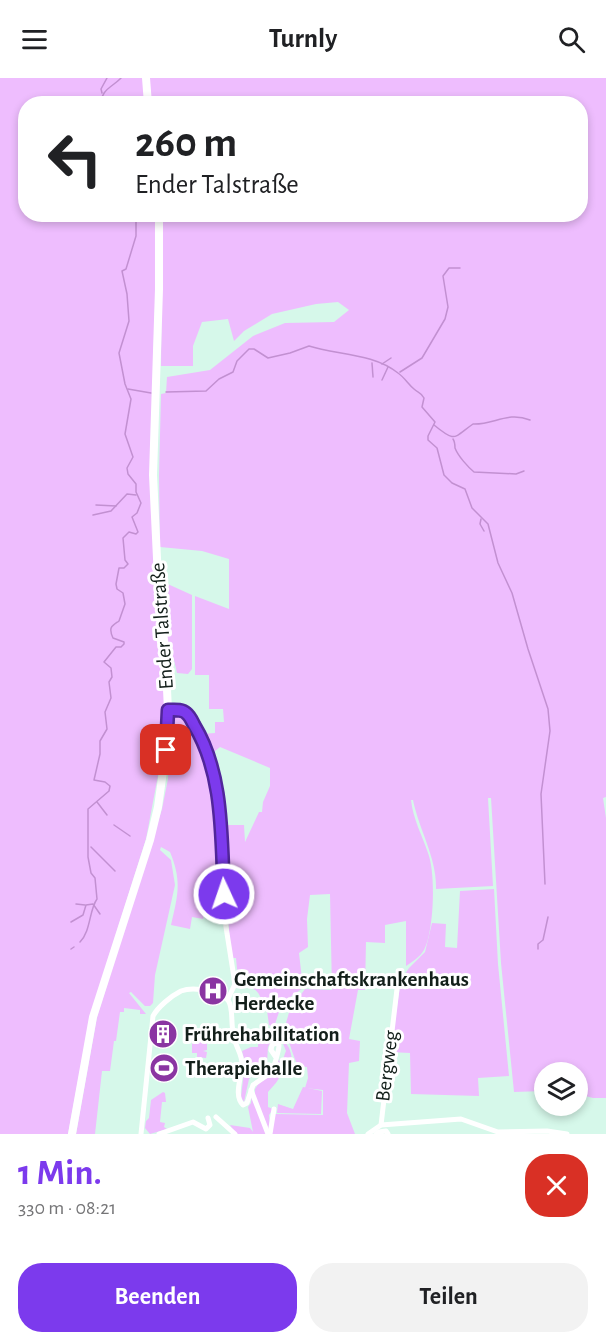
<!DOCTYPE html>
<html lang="de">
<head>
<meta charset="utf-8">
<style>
	:root { --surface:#fff; --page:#f2f2f2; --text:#202124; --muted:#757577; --accent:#7c3aed }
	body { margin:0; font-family:"Alegreya Sans",sans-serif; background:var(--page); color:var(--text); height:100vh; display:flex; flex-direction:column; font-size:22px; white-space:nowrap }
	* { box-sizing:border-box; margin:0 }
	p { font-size:20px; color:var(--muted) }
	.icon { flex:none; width:33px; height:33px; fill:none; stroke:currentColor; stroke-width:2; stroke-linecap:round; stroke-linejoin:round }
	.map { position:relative; height:1056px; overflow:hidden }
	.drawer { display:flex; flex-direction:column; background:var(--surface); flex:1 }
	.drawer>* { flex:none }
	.banner { position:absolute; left:18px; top:18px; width:570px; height:126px; border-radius:24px; box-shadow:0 3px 9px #0003; background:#fff; color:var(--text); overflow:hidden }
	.tools { position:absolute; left:534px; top:984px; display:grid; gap:12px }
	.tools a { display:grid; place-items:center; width:54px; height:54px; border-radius:50%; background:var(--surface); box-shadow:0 3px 9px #0003; font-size:30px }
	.pin { position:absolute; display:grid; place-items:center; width:51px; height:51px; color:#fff; margin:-26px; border-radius:12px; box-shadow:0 3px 9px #0006 }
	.me { position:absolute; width:66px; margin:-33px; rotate:357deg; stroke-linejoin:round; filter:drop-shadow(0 0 4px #0008) }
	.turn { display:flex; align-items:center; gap:21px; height:126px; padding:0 18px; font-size:27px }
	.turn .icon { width:78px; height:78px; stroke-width:2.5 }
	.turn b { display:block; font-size:42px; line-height:51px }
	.round { display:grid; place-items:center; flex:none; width:63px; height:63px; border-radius:24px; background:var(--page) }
	.overview { display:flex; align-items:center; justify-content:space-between; height:102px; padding:0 18px }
	h1 { font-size:36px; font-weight:700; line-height:45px; color:var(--accent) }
	.cta { display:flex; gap:12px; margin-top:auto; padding:12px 18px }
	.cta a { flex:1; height:69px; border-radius:24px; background:var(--accent); color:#fff; font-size:24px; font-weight:700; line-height:69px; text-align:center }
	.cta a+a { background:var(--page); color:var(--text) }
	header { display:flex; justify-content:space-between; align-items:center; height:78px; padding:0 18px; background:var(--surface); font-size:27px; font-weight:700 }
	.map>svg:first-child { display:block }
	.green { fill:#eebdfe }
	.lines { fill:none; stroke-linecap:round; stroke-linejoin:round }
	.stream { stroke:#c290d1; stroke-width:1.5 }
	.street { stroke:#fff; stroke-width:5 }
	.secondary { stroke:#fff; stroke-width:8 }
	.route-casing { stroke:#51269a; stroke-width:15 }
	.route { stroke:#7c3aed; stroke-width:10 }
	.labels { text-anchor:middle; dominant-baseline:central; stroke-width:6; stroke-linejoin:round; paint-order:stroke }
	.street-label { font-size:21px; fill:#131f1a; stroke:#fff }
	.poi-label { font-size:21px; font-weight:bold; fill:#131f1a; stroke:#fff; text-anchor:start }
</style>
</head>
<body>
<header><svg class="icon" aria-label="menu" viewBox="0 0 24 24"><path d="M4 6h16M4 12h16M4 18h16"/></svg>Turnly<svg class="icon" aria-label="search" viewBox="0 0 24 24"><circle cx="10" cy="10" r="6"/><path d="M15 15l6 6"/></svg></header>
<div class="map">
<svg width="606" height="1056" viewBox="0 0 606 1056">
	<rect width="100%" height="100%" fill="#d6f8ea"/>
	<g class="green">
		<path d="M0,0H144L145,25L26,26V136L156,137V197L153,289L161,569L165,631L163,671L146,761L90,938L68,1056H0Z"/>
		<path d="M148,0H606V719L603,720L606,740V1020H593L578,1016V994H544V1013L514,1014L501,885L491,720H488L493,808L436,811C437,780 419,752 413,722H411C413,741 422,757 428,775C436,795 434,854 424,872C420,879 412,884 406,888V843L385,847V865L366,864L365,912H358L349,961L360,963L359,983L349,985L347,1035L355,1056H271L275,1036L323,1037V1012L305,1010L308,1000L307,989L298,988C292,976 290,964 284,952L290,931L288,929L294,926L305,911L332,912L330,816L310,817L307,841L308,869L299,875L303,910L282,925L274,949L269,947L266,925L261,922C260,912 248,908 241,902L237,891L236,880H231L221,747H244L245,764L259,734H262L263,724L270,708V690L220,669L209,678L201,656L215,655V644H224L223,631H209V597H195V518L229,531V481L202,473L160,469L159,398L161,316L166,315L167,299L210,292L253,258L285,245L334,244L349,232L338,224L316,226L272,236L244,253L234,263L228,241L202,244L193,268V288H161L162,190L159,137L580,136V26L149,25Z"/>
		<path d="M161,503L192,517V591L188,596L177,595L174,582L167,569Z"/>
		<path d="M181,633C221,655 222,800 224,844L205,833L203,841L192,839L190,851L171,847C178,817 182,803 170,774L161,769L160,772L171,782L175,807L155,897L153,925L150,928H145L131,914L129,915L146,936H140V932L124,930V934H120L116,963H114L110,993H102L95,1056H76L97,939L162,731L168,701L172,635Z"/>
		<path d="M494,811L498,886L509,998L478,1000L479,1018L411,1016L410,975L390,974L401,902L409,890L425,874L432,845L446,846L445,869L457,870L460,813Z"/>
		<path d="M192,950L205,953L204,963L207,966V972L203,973L207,974L206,980L197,979V975H192Z"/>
		<path d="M263,953L270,955L274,959L268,969L267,984L249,1001L244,1024L241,1019L245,985L242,973L251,969H258V955L262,956Z"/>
		<path d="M282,963C291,967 291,977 293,987L288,992L286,999L282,997C284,988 282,981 286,973Z"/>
		<path d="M279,981C284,998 278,1003 268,1014V1029L273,1031L269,1037L270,1051L267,1052L255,1018V1011L259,1005L274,996Z"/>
		<path d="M303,1009L322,1013L321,1036L277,1035L278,1026L293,1031Z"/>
		<path d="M163,1014L165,1015L166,1024H162L160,1044L165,1045L164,1049L167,1051L150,1056L145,1050L146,1043L149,1040L151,1022Z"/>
		<path d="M252,1016L268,1056H236L230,1047L250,1050L253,1054L248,1029L251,1025Z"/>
	</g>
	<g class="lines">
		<g class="stream">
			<path d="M102,15L101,11L107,0"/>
			<path d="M103,26C98,13 114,8 121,0"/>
			<path d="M372,285L373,299"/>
			<path d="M382,286L391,280"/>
			<path d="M400,294L422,280L445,241L448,229L443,198L449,190H460"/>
			<path d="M382,302L388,289"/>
			<path d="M128,311L151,315"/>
			<path d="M166,314L206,313L219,301L233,294L237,283L249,271H254L268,280L290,275L309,268C337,277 373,275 398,295C405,300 408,306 414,311C418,315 421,314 424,320L422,329L435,344L428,358V362L437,370L444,397L452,405L465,411L472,430L488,446L498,485L512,515L528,571L548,631L550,653L541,716L545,806"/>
			<path d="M434,347C456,365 453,360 473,346C494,347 507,333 530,342"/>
			<path d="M453,361C455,364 455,367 455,370C458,378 468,389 474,394L516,396L524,393"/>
			<path d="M96,427L116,428"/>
			<path d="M93,437L111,433L127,416L136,417"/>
			<path d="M481,441L480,446L484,453"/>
			<path d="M97,724L107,737"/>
			<path d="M114,747L130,758"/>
			<path d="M91,769L115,793"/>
			<path d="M76,826L85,827"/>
			<path d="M71,844L83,837L86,827L93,826L100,836"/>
			<path d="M80,864C91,853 89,832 97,821L95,800L91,795L88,779V731L109,713L110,708L105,704L94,702L100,676V663L107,651L105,634L111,620L109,604L112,599L111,590L104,584L116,569H121L124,566V564L113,560C108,549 112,548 119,543L125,526L123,515L117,511L116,506L119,490H124L128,486L125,482L123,460L129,454L136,456L138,454L132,439L137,435L141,425L136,414V406L128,396L127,390L133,379L125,356L131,321L125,306L119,275L129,243L127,216L122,193L126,191L136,158V136"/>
			<path d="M71,871L74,869"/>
			<path d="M538,871V866L543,862L548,839"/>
		</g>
		<g class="street">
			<path d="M168,632H181L187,635L204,667L215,701L221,759L226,849L235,906L228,921"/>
			<path d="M251,1012L268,1056"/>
			<path d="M216,1039L235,1056"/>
			<path d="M381,1047L399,894"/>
			<path d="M141,1056L153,938C158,929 171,918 181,913C189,910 200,911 209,913C240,918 228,936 234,960C236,969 242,976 242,986C242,999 233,1017 243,1027L247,1025L253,1007L272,994C274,988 279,973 279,967L276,965L272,967L271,972L275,978"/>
			<path d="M159,1056L193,1044L206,1051L210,1047L208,1040"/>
			<path d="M270,1056L274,1031"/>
			<path d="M368,1056L381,1047L461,1041L498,1054L547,1053L567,1056"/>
			<path d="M376,1056L379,1054L386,1053L388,1056"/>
		</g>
		<g class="secondary">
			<path d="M146,0L148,26"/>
			<path d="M72,1056L93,939L150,762L158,729L166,672L168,632L165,570L159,522L153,397L159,211V136"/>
		</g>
	</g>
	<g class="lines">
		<g class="route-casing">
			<path id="route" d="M166,672L168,632C174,632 182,631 186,635C190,638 192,643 194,647C224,696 221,760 224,816"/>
		</g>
		<use href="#route" class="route"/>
	</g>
	<defs>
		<g id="hospital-disc" transform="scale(1.5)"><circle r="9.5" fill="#8a35a2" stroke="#fff"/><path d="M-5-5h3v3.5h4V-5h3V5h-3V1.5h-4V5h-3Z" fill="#fff"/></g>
		<g id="building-disc" transform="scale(1.5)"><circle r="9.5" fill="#8a35a2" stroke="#fff"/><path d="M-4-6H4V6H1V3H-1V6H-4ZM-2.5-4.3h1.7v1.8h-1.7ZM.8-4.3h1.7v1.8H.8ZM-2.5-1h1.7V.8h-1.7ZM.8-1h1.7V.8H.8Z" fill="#fff"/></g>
		<g id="stadium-disc" transform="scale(1.5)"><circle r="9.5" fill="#8a35a2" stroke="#fff"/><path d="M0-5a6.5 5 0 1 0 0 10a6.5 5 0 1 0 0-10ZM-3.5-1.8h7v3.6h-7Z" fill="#fff"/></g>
	</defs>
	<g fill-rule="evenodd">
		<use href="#hospital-disc" x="213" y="913"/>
		<use href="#building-disc" x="163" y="956"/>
		<use href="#stadium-disc" x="164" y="990"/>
	</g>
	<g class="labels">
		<g class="street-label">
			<text transform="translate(162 548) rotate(-94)">Ender Talstraße</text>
			<text transform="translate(387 988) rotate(-83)">Bergweg</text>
		</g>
		<g class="poi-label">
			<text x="234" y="901">Gemeinschaftskrankenhaus<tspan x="234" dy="24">Herdecke</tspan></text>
			<text x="184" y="956">Frührehabilitation</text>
			<text x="185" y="990">Therapiehalle</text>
		</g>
	</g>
</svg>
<div class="tools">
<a><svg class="icon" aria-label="layers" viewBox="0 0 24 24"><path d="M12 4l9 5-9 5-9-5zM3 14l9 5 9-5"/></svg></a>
</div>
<div class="pin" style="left:166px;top:672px;background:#d93025"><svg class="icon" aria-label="arrive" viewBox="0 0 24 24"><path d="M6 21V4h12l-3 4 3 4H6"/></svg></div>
<svg class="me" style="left:224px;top:816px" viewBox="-20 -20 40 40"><circle r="17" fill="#7c3aed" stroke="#fff" stroke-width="3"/><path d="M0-11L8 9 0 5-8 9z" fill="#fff"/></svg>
<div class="banner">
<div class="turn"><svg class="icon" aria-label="left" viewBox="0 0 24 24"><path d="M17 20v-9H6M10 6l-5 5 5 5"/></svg><div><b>260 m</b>Ender Talstraße</div></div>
</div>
</div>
<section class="drawer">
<div class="overview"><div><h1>1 Min.</h1><p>330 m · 08:21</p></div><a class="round" style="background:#d93025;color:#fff"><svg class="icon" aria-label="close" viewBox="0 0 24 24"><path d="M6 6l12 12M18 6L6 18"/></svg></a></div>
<div class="cta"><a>Beenden</a><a>Teilen</a></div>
</section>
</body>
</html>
